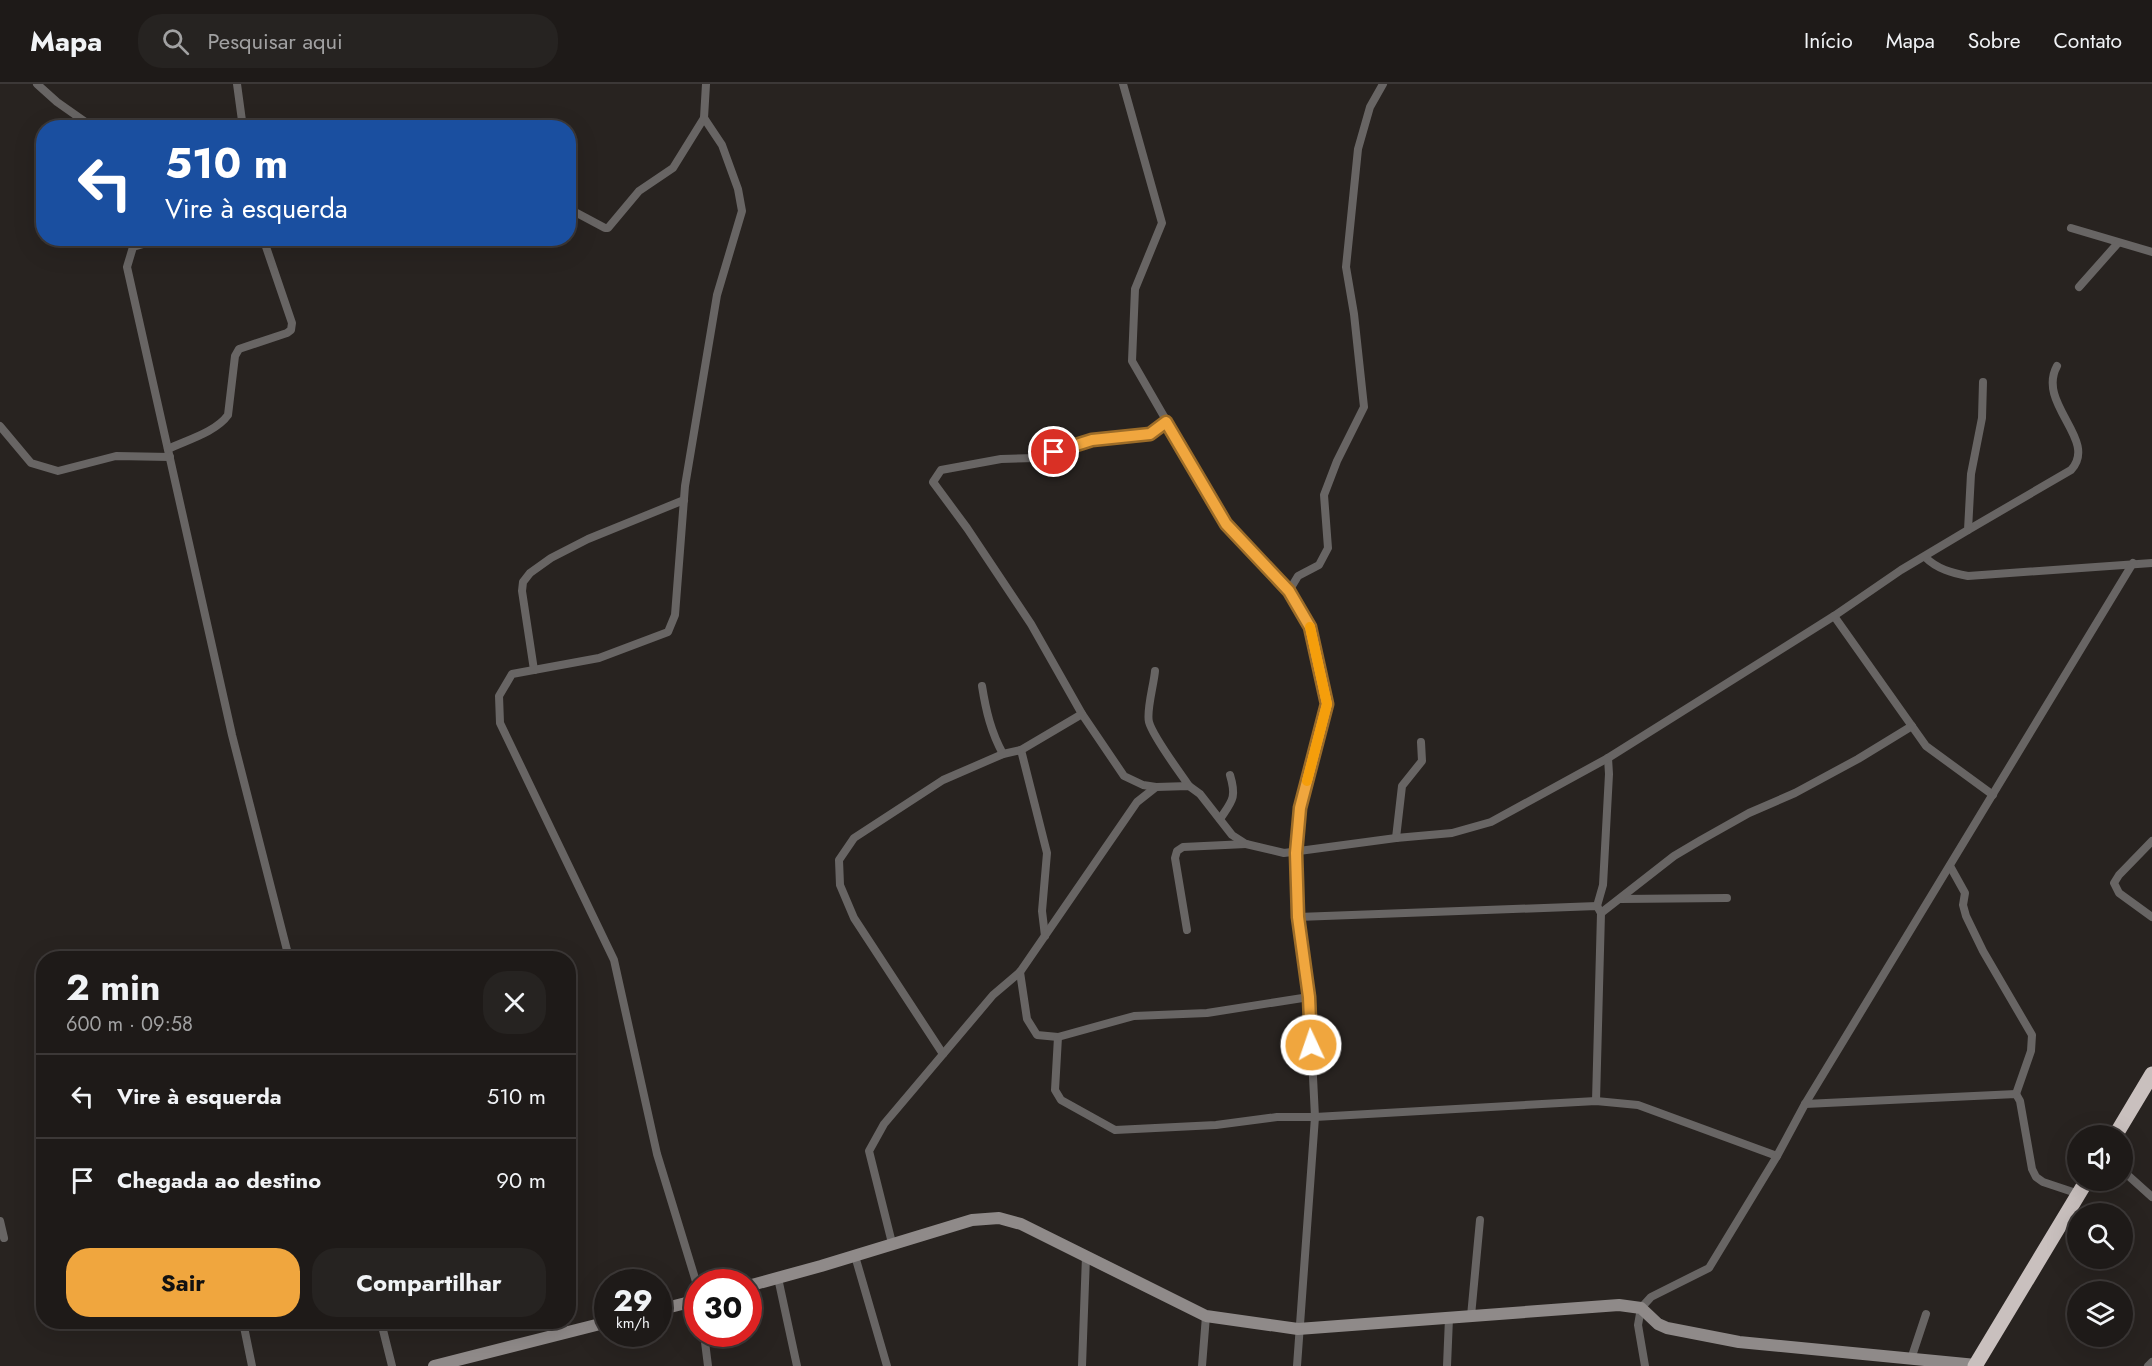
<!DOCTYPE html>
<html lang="pt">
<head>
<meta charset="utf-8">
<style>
	:root { --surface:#1e1a18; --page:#262321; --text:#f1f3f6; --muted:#a1a1a2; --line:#3c3837; --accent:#f0a63e }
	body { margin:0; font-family:Jost,sans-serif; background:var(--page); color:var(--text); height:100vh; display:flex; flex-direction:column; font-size:22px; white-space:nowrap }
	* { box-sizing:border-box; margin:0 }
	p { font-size:20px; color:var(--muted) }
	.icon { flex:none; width:33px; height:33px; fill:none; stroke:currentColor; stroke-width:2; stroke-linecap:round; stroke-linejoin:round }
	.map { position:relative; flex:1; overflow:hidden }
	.drawer { position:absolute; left:36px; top:867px; width:540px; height:378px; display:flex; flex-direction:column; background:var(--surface); border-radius:24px; box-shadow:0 6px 24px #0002,0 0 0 2px var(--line) }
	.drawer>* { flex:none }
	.top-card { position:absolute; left:36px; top:36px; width:540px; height:126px; border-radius:24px; box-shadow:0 6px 24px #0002,0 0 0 2px var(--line); background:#1a4fa0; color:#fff; overflow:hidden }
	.buttons { position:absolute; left:2067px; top:1041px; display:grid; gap:12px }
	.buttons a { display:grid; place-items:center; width:66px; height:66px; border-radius:50%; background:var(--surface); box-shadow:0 6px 24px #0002,0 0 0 2px var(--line); font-size:30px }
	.speed { position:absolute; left:594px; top:1185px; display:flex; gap:12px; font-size:30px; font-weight:700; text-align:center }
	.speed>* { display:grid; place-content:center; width:78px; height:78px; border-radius:50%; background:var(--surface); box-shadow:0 6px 24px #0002,0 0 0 2px var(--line); line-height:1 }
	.speed small { font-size:15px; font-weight:400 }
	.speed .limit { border:9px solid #d22; background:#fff; color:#111 }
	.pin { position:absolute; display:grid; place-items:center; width:51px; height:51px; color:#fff; margin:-26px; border:3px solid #fff; border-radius:50%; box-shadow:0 2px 6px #0007 }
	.me { position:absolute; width:66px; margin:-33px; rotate:357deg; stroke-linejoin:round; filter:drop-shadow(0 0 4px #0008) }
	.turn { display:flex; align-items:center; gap:21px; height:126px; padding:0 30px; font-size:27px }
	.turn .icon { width:78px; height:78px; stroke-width:2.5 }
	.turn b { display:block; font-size:42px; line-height:51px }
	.round { display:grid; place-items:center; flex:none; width:63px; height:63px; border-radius:24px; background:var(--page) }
	.overview { display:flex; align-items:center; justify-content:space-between; height:102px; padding:0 30px }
	h1 { font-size:36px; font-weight:700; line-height:45px }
	.action { display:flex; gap:12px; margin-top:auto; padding:12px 30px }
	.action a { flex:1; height:69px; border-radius:24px; background:var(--accent); color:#111; font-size:24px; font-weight:700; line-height:69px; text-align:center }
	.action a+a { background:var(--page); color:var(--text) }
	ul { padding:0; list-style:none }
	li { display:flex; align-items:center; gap:18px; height:84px; padding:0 30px; border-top:2px solid var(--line) }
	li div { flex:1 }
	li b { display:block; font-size:22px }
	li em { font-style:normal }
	header { display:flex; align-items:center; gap:36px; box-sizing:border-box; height:84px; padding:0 30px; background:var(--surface); border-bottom:2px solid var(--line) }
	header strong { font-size:28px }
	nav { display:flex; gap:33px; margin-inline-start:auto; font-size:21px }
	.search { width:420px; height:54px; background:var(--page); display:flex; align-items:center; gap:15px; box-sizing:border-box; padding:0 21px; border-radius:24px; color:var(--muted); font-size:22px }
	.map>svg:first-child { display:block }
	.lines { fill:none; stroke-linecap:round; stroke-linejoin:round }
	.street { stroke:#686564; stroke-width:8 }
	.secondary { stroke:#8f8a89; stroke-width:12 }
	.highway { stroke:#c9c0be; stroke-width:15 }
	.route-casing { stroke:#9c6c28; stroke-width:15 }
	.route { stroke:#f0a63e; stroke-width:10 }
	.slow { stroke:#f59e0b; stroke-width:10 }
</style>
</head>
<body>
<header>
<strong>Mapa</strong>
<div class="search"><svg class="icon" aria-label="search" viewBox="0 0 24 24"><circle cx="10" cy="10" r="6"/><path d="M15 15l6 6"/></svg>Pesquisar aqui</div>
<nav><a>Início</a><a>Mapa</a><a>Sobre</a><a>Contato</a></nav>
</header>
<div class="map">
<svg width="2152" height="1282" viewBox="0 0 2152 1282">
	<rect width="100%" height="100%" fill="#282320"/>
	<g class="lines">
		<g class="street">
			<path d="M37,0L57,18L94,44"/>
			<path d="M237,0L243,44"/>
			<path d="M1123,0L1162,139L1135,205L1132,277L1226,440L1289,507L1310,543L1327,620L1300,724L1296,769L1298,833L1309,913L1315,1033L1297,1282"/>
			<path d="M568,127L575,128L605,144H608L639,107L673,84L704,34"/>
			<path d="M2071,144L2152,168"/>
			<path d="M164,154L133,163L127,183L232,651L289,874"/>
			<path d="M2079,203L2118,159"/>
			<path d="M0,342L31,379L58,387L116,372L170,373"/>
			<path d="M168,365C187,356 216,348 228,331L235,272L239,265L287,249L291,246L292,239L263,154"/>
			<path d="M1968,446L2071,386C2099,356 2036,320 2057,282"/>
			<path d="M1925,473C1937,485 1952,489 1968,492L2152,479"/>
			<path d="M1289,507L1298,492L1319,481L1328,464L1324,411L1337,377L1364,323L1354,230L1346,183L1358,65L1370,23L1383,0"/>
			<path d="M1834,532L1926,662L1993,711"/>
			<path d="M534,586L522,507L523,498L530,489L551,474L588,455L684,416"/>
			<path d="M1155,587C1154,600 1146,627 1149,638C1153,653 1179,687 1189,702"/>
			<path d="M982,602C986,627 991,648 1003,670"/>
			<path d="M1021,666L1047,769L1042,827L1045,852"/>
			<path d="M1156,703L1143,701L1124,692L1082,630L1031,540L967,444L933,398L941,386L1001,375L1036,374L1092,356L1150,350L1166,338"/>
			<path d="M1220,735C1232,717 1237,714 1230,691"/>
			<path d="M1396,754L1402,702L1422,677L1421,658"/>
			<path d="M2152,757L2119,791L2114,799L2119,809L2152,833"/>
			<path d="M1950,782L1965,809L1963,821L1966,832L1983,867L2032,951L2031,967L2016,1010"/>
			<path d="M1620,815L1727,814"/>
			<path d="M1597,822L1603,801L1609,690L1608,674"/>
			<path d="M1601,829L1674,772L1701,756L1749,729L1795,709L1858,675L1912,642"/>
			<path d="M1298,833L1597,822L1601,829L1596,1017"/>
			<path d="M1187,846L1175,774L1177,767L1183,763L1246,760"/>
			<path d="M1020,888L1027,935L1037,951L1058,953L1134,932L1207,929L1309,913"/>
			<path d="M1058,953L1055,1006L1061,1016L1115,1046L1216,1041L1277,1033H1315L1596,1017L1638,1021L1777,1072"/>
			<path d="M943,970L854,834L840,801L839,776L854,754L943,696L1003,670L1021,666L1082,630"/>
			<path d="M1805,1020L2016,1010L2020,1017L2032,1085L2036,1093L2043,1098L2079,1110"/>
			<path d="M2122,1086L2152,1113"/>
			<path d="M0,1137L4,1154"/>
			<path d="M892,1159L869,1067L884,1040L993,911L1020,888L1137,718L1156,703L1189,702L1200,710L1232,751L1246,760L1284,769L1396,754L1452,749L1491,738L1608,674L1834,532L1901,486L1968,446L1971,390L1982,334L1983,298"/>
			<path d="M855,1172L887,1282"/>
			<path d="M778,1194L797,1282"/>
			<path d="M698,1204L657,1070L614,876L500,639L499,612L512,590L599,574L668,548L675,531L685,402L717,211L742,127L738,105L722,61L704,34L706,0"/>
			<path d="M1471,1232L1480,1136"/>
			<path d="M243,1238L252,1282"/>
			<path d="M381,1238L392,1282"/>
			<path d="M704,1250L708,1282"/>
			<path d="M1911,1275L1926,1230"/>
			<path d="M1082,1282L1086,1172"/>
			<path d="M1202,1282L1206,1232"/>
			<path d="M1447,1282L1449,1234"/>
			<path d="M1645,1282L1638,1241L1641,1224L1651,1213L1709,1184L1777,1072L1805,1020L2133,479"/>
			<path d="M2148,1282L2152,1278"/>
		</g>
		<g class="secondary">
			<path d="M748,1202L821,1182L972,1136L999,1134L1021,1140L1206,1232L1298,1245L1619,1221L1641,1224L1658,1240L1667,1244L1739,1258L1976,1281"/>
			<path d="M658,1226L698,1216"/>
			<path d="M434,1282L608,1238"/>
		</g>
		<g class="highway">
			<path d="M2115,1052L2152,990"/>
			<path d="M1975,1282L2087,1096"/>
		</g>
	</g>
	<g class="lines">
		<g class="route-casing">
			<path id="route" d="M1054,368L1092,356L1150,350L1166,338L1226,440L1289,507L1310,543L1327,620L1300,724L1296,769L1298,833L1309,913L1311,961"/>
		</g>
		<use href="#route" class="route"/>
		<path class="slow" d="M1307,697L1327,620L1310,543"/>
	</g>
</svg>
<div class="buttons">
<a><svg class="icon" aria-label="sound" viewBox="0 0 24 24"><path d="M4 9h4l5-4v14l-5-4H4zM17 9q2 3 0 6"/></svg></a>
<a><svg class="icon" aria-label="search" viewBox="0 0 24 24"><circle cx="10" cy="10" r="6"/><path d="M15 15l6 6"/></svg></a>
<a><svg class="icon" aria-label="layers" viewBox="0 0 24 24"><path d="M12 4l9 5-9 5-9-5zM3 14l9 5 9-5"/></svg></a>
</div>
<div class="speed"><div>29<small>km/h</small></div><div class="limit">30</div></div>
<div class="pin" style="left:1054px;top:368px;background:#d93025"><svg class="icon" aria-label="arrive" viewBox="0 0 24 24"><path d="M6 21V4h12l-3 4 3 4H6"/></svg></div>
<svg class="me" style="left:1311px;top:961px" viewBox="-20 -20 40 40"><circle r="17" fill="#f0a63e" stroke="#fff" stroke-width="3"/><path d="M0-11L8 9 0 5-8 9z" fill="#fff"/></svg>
<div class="top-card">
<div class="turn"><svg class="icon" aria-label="left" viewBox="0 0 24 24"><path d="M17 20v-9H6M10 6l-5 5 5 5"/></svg><div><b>510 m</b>Vire à esquerda</div></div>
</div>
<section class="drawer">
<div class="overview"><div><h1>2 min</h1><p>600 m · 09:58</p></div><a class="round"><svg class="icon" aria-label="close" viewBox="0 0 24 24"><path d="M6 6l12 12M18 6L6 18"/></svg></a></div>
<ul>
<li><svg class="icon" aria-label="left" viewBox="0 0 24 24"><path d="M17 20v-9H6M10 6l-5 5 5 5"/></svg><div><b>Vire à esquerda</b></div><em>510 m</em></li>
<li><svg class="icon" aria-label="arrive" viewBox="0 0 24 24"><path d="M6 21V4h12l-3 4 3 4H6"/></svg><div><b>Chegada ao destino</b></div><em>90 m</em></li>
</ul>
<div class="action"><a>Sair</a><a>Compartilhar</a></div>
</section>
</div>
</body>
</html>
